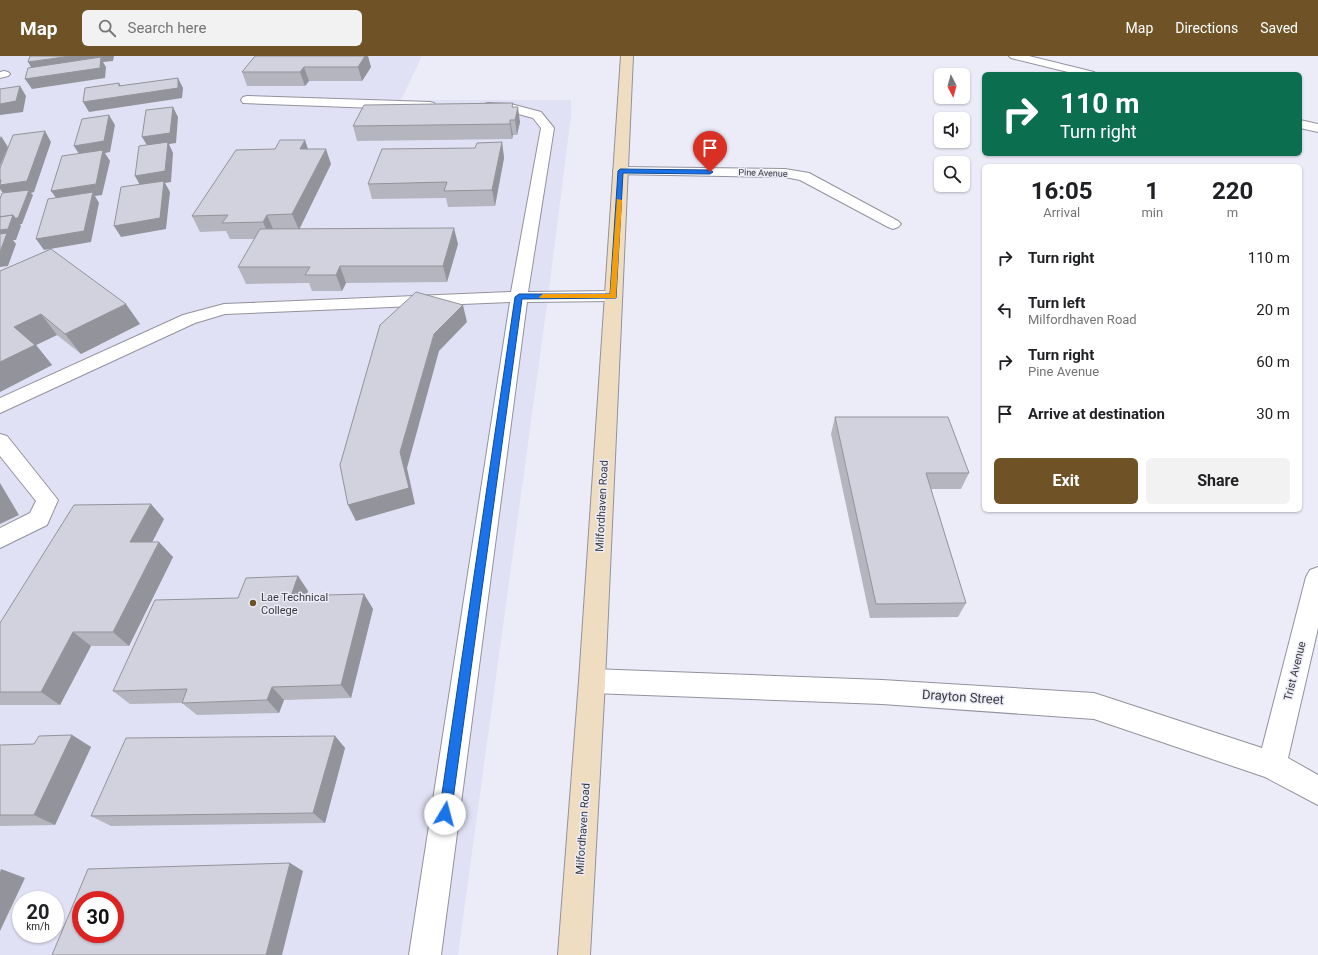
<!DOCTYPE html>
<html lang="en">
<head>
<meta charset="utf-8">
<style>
	:root { --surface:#fff; --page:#f2f2f2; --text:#202124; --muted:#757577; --accent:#6f5326 }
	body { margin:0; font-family:Roboto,sans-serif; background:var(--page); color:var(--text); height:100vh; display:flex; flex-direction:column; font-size:15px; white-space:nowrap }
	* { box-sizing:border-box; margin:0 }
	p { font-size:13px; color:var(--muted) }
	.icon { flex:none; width:22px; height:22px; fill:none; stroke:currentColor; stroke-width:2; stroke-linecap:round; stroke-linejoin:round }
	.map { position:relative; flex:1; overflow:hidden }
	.panel { position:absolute; left:982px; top:108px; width:320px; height:348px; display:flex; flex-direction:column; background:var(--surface); border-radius:6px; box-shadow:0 1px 3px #0004 }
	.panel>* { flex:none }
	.banner { position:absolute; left:982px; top:16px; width:320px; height:84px; border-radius:6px; box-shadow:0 1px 3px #0004; background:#0b6e4f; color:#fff; overflow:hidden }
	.needle { width:26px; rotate:174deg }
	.controls { position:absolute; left:934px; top:12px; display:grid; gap:8px }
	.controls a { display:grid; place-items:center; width:36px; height:36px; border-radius:6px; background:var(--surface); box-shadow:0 1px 3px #0004; font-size:20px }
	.speed { position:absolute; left:12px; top:835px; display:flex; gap:8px; font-size:20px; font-weight:700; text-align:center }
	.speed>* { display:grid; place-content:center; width:52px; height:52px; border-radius:50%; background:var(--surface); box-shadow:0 1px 3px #0004; line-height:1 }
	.speed small { font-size:10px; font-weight:400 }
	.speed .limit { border:6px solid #d22; background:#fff; color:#111 }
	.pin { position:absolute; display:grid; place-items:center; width:34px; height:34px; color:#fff; margin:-41px -17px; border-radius:50% 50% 50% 0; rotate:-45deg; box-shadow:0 0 4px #0007 }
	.pin .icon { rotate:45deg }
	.me { position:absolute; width:44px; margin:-22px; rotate:8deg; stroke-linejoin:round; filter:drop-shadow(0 0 3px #0008) }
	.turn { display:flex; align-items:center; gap:14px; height:84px; padding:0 12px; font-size:18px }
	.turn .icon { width:52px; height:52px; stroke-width:2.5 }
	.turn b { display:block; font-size:28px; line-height:34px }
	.eta { display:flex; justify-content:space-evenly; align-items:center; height:68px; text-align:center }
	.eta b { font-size:24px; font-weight:700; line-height:28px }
	.primary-button { display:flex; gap:8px; margin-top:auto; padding:8px 12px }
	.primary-button a { flex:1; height:46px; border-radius:6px; background:var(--accent); color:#fff; font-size:16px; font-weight:700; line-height:46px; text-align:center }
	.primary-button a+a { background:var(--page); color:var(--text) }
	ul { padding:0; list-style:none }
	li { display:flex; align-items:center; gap:12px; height:52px; padding:0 12px }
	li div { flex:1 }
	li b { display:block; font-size:15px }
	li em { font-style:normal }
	header { display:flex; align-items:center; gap:24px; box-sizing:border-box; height:56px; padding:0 20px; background:var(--accent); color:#fff }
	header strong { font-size:19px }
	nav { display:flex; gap:22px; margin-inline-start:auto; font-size:14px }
	.search { width:280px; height:36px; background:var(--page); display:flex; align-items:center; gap:10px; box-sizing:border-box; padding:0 14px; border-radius:6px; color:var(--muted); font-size:15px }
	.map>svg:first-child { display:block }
	.built { fill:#e1e1f5; fill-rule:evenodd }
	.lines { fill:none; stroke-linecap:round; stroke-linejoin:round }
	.service-casing { stroke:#92929e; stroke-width:2 }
	.minor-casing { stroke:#92929e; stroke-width:2 }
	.secondary-casing { stroke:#92929e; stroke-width:2 }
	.service { fill:#fff; fill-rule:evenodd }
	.minor { fill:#fff; fill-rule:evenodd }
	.secondary { fill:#eeddc0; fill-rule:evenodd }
	.wall { fill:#b5b5bf }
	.shaded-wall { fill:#93939b }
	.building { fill:#d2d2de; stroke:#93939b; fill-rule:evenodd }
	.route { fill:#1a73e8; stroke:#114b97 }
	.slow { fill:#f59e0b }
	.poi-dot { fill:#6f5326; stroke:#ececf9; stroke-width:1.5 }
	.labels { text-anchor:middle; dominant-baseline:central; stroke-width:3; stroke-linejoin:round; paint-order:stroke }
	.far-street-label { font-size:9px; fill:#38383d; stroke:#ececf9 }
	.street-label { font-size:11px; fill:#38383d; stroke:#ececf9 }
	.poi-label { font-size:11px; fill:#38383d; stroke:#ececf9; text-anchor:start }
	.near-street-label { font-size:13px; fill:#38383d; stroke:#ececf9 }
</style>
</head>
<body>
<header>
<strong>Map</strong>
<div class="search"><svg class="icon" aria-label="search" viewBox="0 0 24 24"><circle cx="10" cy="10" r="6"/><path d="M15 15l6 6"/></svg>Search here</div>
<nav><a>Map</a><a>Directions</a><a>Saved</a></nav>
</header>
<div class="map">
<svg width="1318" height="899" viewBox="0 0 1318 899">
	<rect width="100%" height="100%" fill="#ececf9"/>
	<path class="built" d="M0,0H422L401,44H571V60L547,249L458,899H0ZM21,844H55V878H21ZM81,844H115V878H81Z"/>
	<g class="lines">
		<g class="service-casing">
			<path id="service" d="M4,15L8,16L10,18L8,20L0,22V16Z"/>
		</g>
		<g class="minor-casing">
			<g id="minor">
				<path d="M1009,0H1029L1094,16L1096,18H1076L1011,2Z"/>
				<path d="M247,40L430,46L434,47L436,50L434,53L430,54L243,47L241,44L243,41Z"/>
				<path d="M488,47L511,48L541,56L554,72L528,236L613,235L619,236L621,240L619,244L613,245L527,246L441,899H409L510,246L225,258L195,267L0,357V342L183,259L224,248L511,236L541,72L533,62L511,56L484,54L482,51L484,48Z"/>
				<path d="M1300,64L1318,68V76L1300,72Z"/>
				<path d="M620,111L785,113L809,117L898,165L901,168L898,171L893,173L888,171L800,124L785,121L615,118L613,115L615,112Z"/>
				<path d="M0,378L7,380L58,444L47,469L0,492V472L30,457L36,445L0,400Z"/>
				<path d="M1318,511V572L1288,702L1318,719V749L1265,721L1094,663L882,648L592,637L583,634L579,625L583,616L592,613L882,624L1094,637L1262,692L1306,521L1310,514Z"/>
			</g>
		</g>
		<g class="secondary-casing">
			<path id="secondary" d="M621,0H633L605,625L590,899H558L579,625Z"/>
		</g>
		<use href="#service" class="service"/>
		<use href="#minor" class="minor"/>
		<use href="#secondary" class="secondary"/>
	</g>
	<g class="wall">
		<path d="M255,0L371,11L362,25H309L305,30H247L242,16Z"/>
		<path d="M513,51L520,66L517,79H513L512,83L357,85L353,70Z"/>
		<path d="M502,86L504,102L495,150L448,151L446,142L372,143L368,128L475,92Z"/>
		<path d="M308,93L331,108L299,173L458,188L447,226L346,227L342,235H312L309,227L246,228L238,211L255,183H230L226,175L200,176L192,160Z"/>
		<path d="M0,215L140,268L81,298L57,279L36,289L52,309L0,336Z"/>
		<path d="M835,361L969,417L961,433H931L966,547L958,561L870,562L831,378Z"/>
		<path d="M164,463L152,486L173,501L129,590H91L60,649H0V567Z"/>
		<path d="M298,520L308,535L306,540L364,538L373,553L351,642L284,644L279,657L197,659L182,647L130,648L113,635L238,542Z"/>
		<path d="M72,679L91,691L55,769L0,770V689L34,688Z"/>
		<path d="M335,680L345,692L325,767L111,770L91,760Z"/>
	</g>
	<g class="shaded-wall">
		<path d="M71,0H114L113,5L103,6L106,11L105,22L32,33L25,23L34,16L28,6Z"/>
		<path d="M365,0H368L371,11L362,25L358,11Z"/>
		<path d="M304,11L309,25L305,30L300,16Z"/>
		<path d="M178,22L183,32L182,42L89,56L83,46L119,30V27L125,38Z"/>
		<path d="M20,30L26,40L23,56L0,59V48Z"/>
		<path d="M173,51L178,61L176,87L169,88L173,97L171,126L165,127L170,136L166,173L121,181L114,170L141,131L135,120L148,91L142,81Z"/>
		<path d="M518,51L520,66L517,79L515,64Z"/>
		<path d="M109,59L115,69L110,96L105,97L110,105L102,139L95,140L99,147L91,186L44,194L36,183L59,146L51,135L81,101L74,90Z"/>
		<path d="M510,64L513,79L512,83L510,68Z"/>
		<path d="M45,75L51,86L34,136L31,137L33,139L22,168H20L21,170L16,184H13L16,188L8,210L0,211V174L7,141L3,136H2L0,133V124Z"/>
		<path d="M1,80L8,91L0,110V82Z"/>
		<path d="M305,84L310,99L300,93Z"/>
		<path d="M502,86L504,102L495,150L492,134Z"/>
		<path d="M326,93L331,108L299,174L292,158Z"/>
		<path d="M267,159L274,175L270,182L263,166Z"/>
		<path d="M454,172L458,188L447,226L443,210Z"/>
		<path d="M340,210L346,227L342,235L336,219Z"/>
		<path d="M126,248L140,268L81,298L65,278Z"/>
		<path d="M463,249L467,266L439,295L407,412L415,448L356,465L348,449L400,396L434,278Z"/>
		<path d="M41,258L57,279L36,289L52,309L0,336V306L14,271Z"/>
		<path d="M0,427L19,459L0,468Z"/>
		<path d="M151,448L164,463L144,502L130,486Z"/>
		<path d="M159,486L173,501L129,590L113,576Z"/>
		<path d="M298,520L308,535L301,555L291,540Z"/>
		<path d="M364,538L373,553L351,642L341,629Z"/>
		<path d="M73,576L91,590L60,649L41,636Z"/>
		<path d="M272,631L284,644L279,657L267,644Z"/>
		<path d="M72,679L91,691L55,769L34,759Z"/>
		<path d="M335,680L345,692L325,767L313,757Z"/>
		<path d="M290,807L303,815L282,899H266Z"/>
		<path d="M1,813L25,822L0,875V816Z"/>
	</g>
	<g class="building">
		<path d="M30,0H71L28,6Z"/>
		<path d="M255,0H365L358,11H304L300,16H242Z"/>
		<path d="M101,1L100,12L25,23L28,12Z"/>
		<path d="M178,22V32L83,46L85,32L119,27V30Z"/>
		<path d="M20,30L16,45L0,48V33Z"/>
		<path d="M513,47L512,51H518L515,64H510V68L353,70L364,49Z"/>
		<path d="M173,51L170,77L142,81L146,54Z"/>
		<path d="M109,59L104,85L74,90L82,63Z"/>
		<path d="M45,75L27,125L0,129L1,124H0V112L13,79Z"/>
		<path d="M280,84H305L300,93H326L292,158L267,159L263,166L222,167L228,159L192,160L236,94L275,93Z"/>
		<path d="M168,86L165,115L135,120L139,90Z"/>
		<path d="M502,86L492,134L444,135L447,126L368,128L382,93L475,92L477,87Z"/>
		<path d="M103,94L96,128L51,135L62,100Z"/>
		<path d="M164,125L160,162L114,170L121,131Z"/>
		<path d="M29,134L18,162H15L13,159L0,161V143L2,137Z"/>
		<path d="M93,136L84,175L36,183L48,143Z"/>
		<path d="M13,159L8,173L0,174V161Z"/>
		<path d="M454,172L443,210H340L336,219H305L310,211H238L260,173Z"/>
		<path d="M7,177L0,196V178Z"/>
		<path d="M51,193L126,248L65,278L41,258L14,271L35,289L0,306V215Z"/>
		<path d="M416,236L463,249L434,278L400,396L409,432L348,449L340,409L380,269Z"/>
		<path d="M835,361H948L969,417H926L966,547L876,548Z"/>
		<path d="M151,448L130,486H159L113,576H73L41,636H0V567L74,449Z"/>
		<path d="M298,520L291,540L364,538L341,629L272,631L267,644L182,647L187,633L113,635L155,544L238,542L246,522Z"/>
		<path d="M72,679L34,759H0V689L34,688L39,680Z"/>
		<path d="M335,680L313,757L91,760L126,682Z"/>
		<path d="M290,807L266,899H52L88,813ZM81,844H115V878H81Z"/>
	</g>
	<path class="route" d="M620,113L710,114L713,116L710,118L623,117L616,242L522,243L451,758L449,762L445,764L441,762L439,758L515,241L519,238H610L618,115Z"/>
	<path class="slow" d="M617,143L622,144L616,242H540L539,241L543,238H610Z"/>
	<circle class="poi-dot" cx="253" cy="547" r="4"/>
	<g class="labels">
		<g class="far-street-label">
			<text transform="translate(763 117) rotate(2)">Pine Avenue</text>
		</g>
		<g class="street-label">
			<text transform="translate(602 450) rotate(-87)">Milfordhaven Road</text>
			<text transform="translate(1295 615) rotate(-76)">Trist Avenue</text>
			<text transform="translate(583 773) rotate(-86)">Milfordhaven Road</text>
		</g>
		<g class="poi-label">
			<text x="261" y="541">Lae Technical<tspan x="261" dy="13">College</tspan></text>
		</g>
		<g class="near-street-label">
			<text transform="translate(963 641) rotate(4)">Drayton Street</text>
		</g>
	</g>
</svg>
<div class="controls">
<a><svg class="needle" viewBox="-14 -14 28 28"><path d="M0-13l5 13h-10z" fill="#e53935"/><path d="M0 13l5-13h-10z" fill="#757577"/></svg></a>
<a><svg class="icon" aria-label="sound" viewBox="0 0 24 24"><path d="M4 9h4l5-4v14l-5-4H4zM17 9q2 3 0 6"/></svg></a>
<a><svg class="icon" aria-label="search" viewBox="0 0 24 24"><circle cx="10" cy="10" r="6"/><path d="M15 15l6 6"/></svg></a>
</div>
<div class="speed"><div>20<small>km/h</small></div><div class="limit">30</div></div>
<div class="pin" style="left:710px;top:116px;background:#d93025"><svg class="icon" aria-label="arrive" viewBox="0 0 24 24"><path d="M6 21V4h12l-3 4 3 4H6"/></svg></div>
<svg class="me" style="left:445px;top:758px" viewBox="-20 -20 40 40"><circle r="19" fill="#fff"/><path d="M0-13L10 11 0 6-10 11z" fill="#1a73e8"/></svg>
<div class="banner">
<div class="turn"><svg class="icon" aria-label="right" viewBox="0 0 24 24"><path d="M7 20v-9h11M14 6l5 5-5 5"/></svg><div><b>110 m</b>Turn right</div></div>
</div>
<section class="panel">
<div class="eta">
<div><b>16:05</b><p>Arrival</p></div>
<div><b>1</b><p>min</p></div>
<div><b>220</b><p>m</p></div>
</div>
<ul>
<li><svg class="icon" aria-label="right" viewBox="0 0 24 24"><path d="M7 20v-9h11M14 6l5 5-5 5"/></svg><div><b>Turn right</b></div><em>110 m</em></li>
<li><svg class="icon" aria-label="left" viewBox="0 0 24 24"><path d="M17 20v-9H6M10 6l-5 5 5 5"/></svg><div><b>Turn left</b><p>Milfordhaven Road</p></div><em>20 m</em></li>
<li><svg class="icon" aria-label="right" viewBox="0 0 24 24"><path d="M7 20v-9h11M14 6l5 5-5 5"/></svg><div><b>Turn right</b><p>Pine Avenue</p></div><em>60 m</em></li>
<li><svg class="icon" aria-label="arrive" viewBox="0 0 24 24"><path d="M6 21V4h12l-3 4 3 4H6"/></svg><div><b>Arrive at destination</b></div><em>30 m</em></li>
</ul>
<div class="primary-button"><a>Exit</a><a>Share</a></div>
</section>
</div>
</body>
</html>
